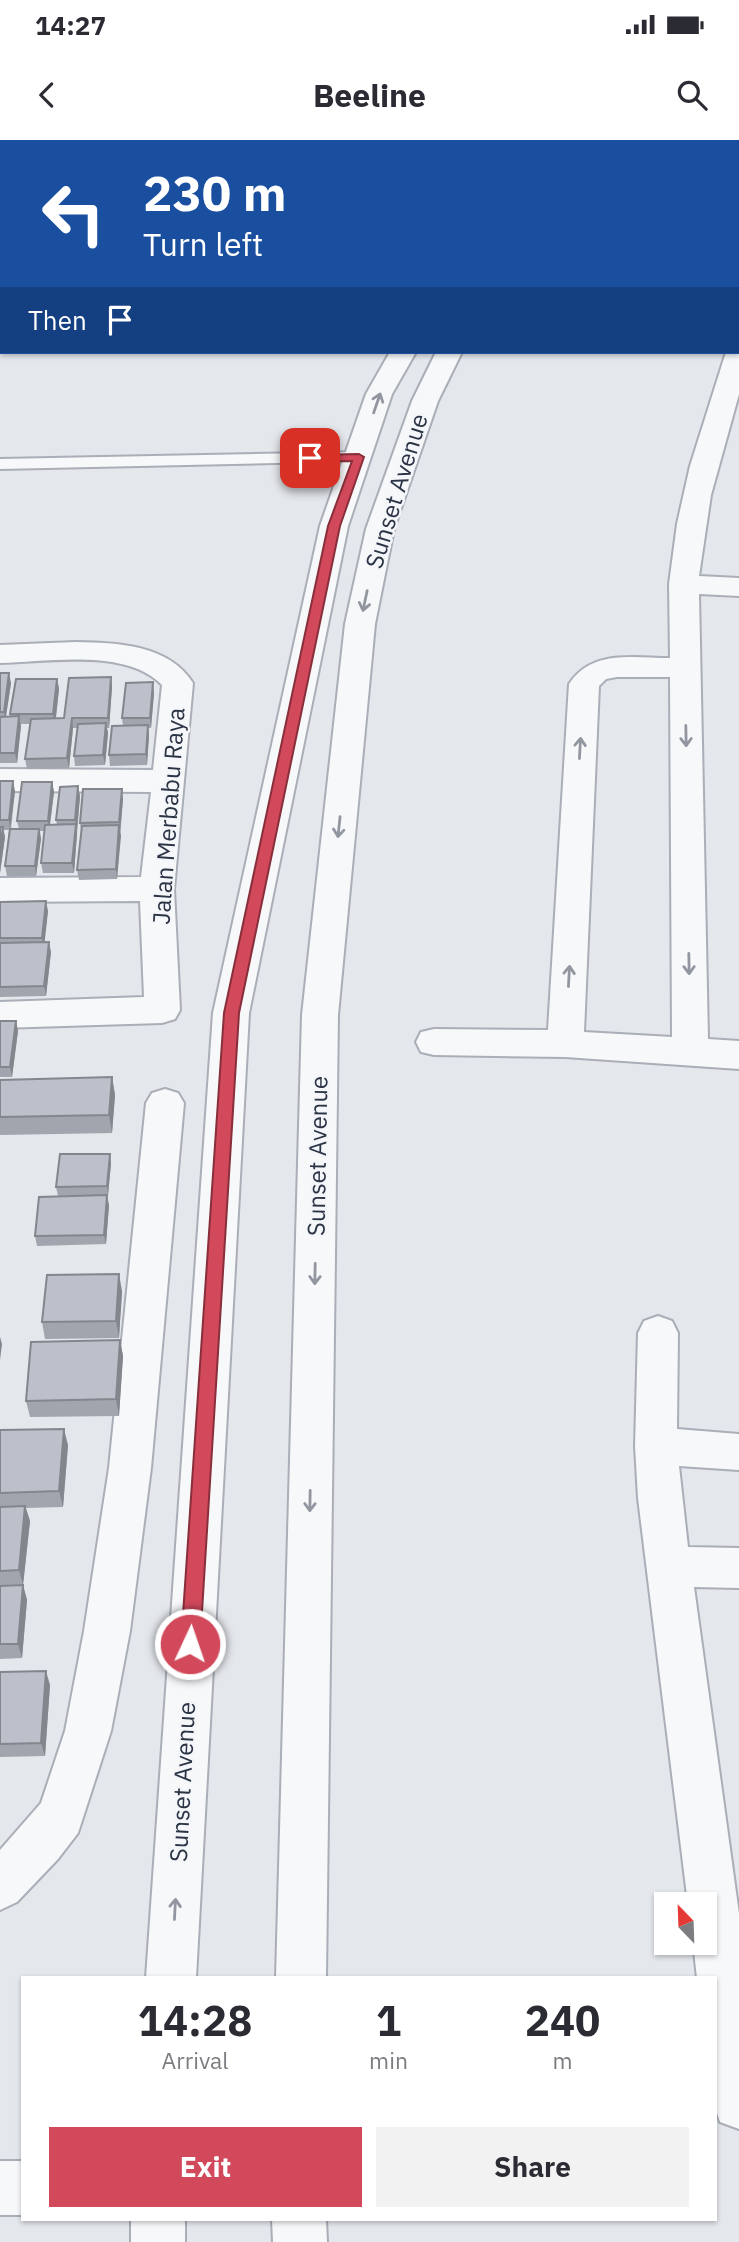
<!DOCTYPE html>
<html lang="en">
<head>
<meta charset="utf-8">
<style>
	:root { --surface:#fff; --page:#f2f2f3; --text:#2b2b33; --muted:#7c7c81; --accent:#d1495b }
	body { margin:0; font-family:"IBM Plex Sans",sans-serif; background:var(--page); color:var(--text); height:100vh; display:flex; flex-direction:column; font-size:26px; white-space:nowrap }
	* { box-sizing:border-box; margin:0 }
	p { font-size:23px; color:var(--muted) }
	.icon { flex:none; width:38px; height:38px; fill:none; stroke:currentColor; stroke-width:2; stroke-linecap:round; stroke-linejoin:round }
	.map { position:relative; flex:1; overflow:hidden }
	.sheet { position:absolute; left:21px; top:1836px; width:696px; height:245px; display:flex; flex-direction:column; background:var(--surface); border-radius:0px; box-shadow:0 2px 5px #0004 }
	.sheet>* { flex:none }
	.guide { position:absolute; left:0px; top:0px; width:740px; height:214px; box-shadow:0 2px 5px #0004; background:#1a4fa0; color:#fff; overflow:hidden }
	.needle { width:46px; rotate:337deg }
	.tools { position:absolute; left:654px; top:1752px; display:grid; gap:14px }
	.tools a { display:grid; place-items:center; width:63px; height:63px; border-radius:0px; background:var(--surface); box-shadow:0 2px 5px #0004; font-size:35px }
	.pin { position:absolute; display:grid; place-items:center; width:60px; height:60px; color:#fff; margin:-30px; border-radius:14px; box-shadow:0 4px 10px #0006 }
	.me { position:absolute; width:77px; margin:-38px; rotate:3deg; stroke-linejoin:round; filter:drop-shadow(0 0 5px #0008) }
	.turn { display:flex; align-items:center; gap:24px; height:147px; padding:0 28px; font-size:32px }
	.turn .icon { width:91px; height:91px; stroke-width:2.5 }
	.turn b { display:block; font-size:49px; line-height:60px }
	.then { display:flex; align-items:center; height:66px; padding:0 28px; background:#0003; gap:14px; font-size:26px }
	.eta { display:flex; justify-content:space-evenly; align-items:center; height:119px; text-align:center }
	.eta b { font-size:42px; font-weight:800; line-height:49px }
	.primary-button { display:flex; gap:14px; margin-top:auto; padding:14px 28px }
	.primary-button a { flex:1; height:80px; border-radius:0px; background:var(--accent); color:#fff; font-size:28px; font-weight:800; line-height:80px; text-align:center }
	.primary-button a+a { background:var(--page); color:var(--text) }
	.status { display:flex; justify-content:space-between; align-items:center; height:49px; padding:0 35px; background:var(--surface); direction:ltr }
	.status svg { height:19px; fill:currentColor }
	header { display:flex; justify-content:space-between; align-items:center; height:91px; padding:0 28px; background:var(--surface); font-size:32px; font-weight:800 }
	.map>svg:first-child { display:block }
	.lines { fill:none; stroke-linecap:round; stroke-linejoin:round }
	.lane-casing { stroke:#a9aeb7; stroke-width:4 }
	.street-casing { stroke:#a9aeb7; stroke-width:4 }
	.lane { fill:#f7f8fa; fill-rule:evenodd }
	.street { fill:#f7f8fa; fill-rule:evenodd }
	.wall { fill:#a1a5ae }
	.shaded-wall { fill:#83868d }
	.building { fill:#bbc0ca; stroke:#83868d; stroke-width:2 }
	.oneway { stroke:#9196a0 }
	.route { fill:#d1495b; stroke:#882f3b; stroke-width:2 }
	.labels { text-anchor:middle; dominant-baseline:central; stroke-width:5; stroke-linejoin:round; paint-order:stroke }
	.street-label { font-size:24px; fill:#2b3445; stroke:#f4f6f9 }
</style>
</head>
<body>
<div class="status"><b>14:27</b><svg viewBox="0 0 49 12"><path d="M0 12V9h3v3zM5 12V6h3v6zM10 12V3h3v9zM15 12V0h3v12zM26 1h20v11H26zM47 4h2v5h-2z"/></svg></div>
<header><svg class="icon" aria-label="back" viewBox="0 0 24 24"><path d="M15 5l-7 7 7 7"/></svg>Beeline<svg class="icon" aria-label="search" viewBox="0 0 24 24"><circle cx="10" cy="10" r="6"/><path d="M15 15l6 6"/></svg></header>
<div class="map">
<svg width="739" height="2102" viewBox="0 0 739 2102">
	<rect width="100%" height="100%" fill="#e4e7ec"/>
	<g class="lines">
		<g class="lane-casing">
			<path id="lane" d="M359,312L365,313L368,317L365,321L0,329V319Z"/>
		</g>
		<g class="street-casing">
			<g id="street">
				<path d="M520,0H542L519,2Z"/>
				<path d="M560,0H582L559,2Z"/>
				<path d="M739,204V254L711,355L699,436L739,438V456L699,454L708,899L739,901V929L565,917L434,915L421,912L416,902L421,892L434,889L548,890L569,544C592,509 633,518 670,518L669,444L677,384L690,326L726,212H738ZM617,537H670L672,897L584,892L599,546L606,539Z"/>
				<path d="M390,212H416L392,254L348,386L249,873L196,1838H146L213,873L320,386L366,254Z"/>
				<path d="M436,212H462L438,261L394,389L375,484L338,875L326,1838H276L302,875L345,484L366,389L412,261Z"/>
				<path d="M76,502C118,503 168,504 193,543L174,749L180,870L175,879L162,883L0,888V862L144,857L140,761L0,762V738L141,737L151,652L0,651V629L153,630L162,545C126,508 48,522 0,523V505Z"/>
				<path d="M165,949L178,953L184,963L151,1328L130,1491L111,1591L78,1693L58,1719L17,1762L0,1770V1710L41,1663L65,1591L84,1491L109,1328L146,963L152,953Z"/>
				<path d="M658,1176L672,1181L678,1193L677,1289L739,1294V1330L679,1326L688,1407L739,1408V1448L694,1447L739,1774V1989L720,1982L716,1970V1838H697L693,1802H705V1764H688L638,1358L635,1306L638,1193L644,1181Z"/>
				<rect x="0" y="2021" width="23" height="54"/>
				<rect x="131" y="2079" width="54" height="23"/>
				<path d="M272,2079H326L327,2102H273Z"/>
			</g>
		</g>
		<use href="#lane" class="lane"/>
		<use href="#street" class="street"/>
	</g>
	<g class="wall">
		<path d="M0,533L11,543L6,577L10,576V574L57,539L59,549L56,578H64L111,537L112,547L109,588H107L108,593L105,625L75,626L74,616L77,588H73L69,628L27,629L25,619L30,584H21L17,623H0Z"/>
		<path d="M154,553L151,588H148L149,595L147,625L110,626L109,615L123,586L122,578Z"/>
		<path d="M0,641L15,651L11,689H19L17,681L52,642L54,652L50,685H57L56,680L80,656L74,733H43L41,723L44,691H40L41,699L36,736H7L5,726L9,690H3L5,697L0,733Z"/>
		<path d="M123,659L117,739L79,740L77,730L81,691L80,683Z"/>
		<path d="M0,762L48,771L44,802L51,812L46,856L0,857Z"/>
		<path d="M0,881H16L18,891L12,937H0Z"/>
		<path d="M112,937L115,955L112,993L0,995V940Z"/>
		<path d="M111,1023L108,1055L58,1056L56,1047Z"/>
		<path d="M109,1065L106,1104L37,1106L35,1096Z"/>
		<path d="M122,1151L119,1198L45,1199L42,1182Z"/>
		<path d="M120,1200L123,1216L119,1276L30,1277L26,1261Z"/>
		<path d="M0,1290L68,1305L63,1367L26,1368L30,1381L23,1445L27,1460L22,1518L0,1519Z"/>
		<path d="M0,1532L50,1545L45,1616L0,1617Z"/>
	</g>
	<g class="shaded-wall">
		<path d="M9,533L11,543L5,582L4,572Z"/>
		<path d="M111,537L112,547L109,588L108,578Z"/>
		<path d="M57,539L59,549L55,584L53,574Z"/>
		<path d="M153,542L154,553L151,588L150,578Z"/>
		<path d="M19,576L21,586L17,623L15,613Z"/>
		<path d="M72,578L73,588L69,628L67,618Z"/>
		<path d="M106,583L108,593L105,625L103,615Z"/>
		<path d="M148,585L149,595L147,625L146,614Z"/>
		<path d="M13,641L15,651L10,690L9,680Z"/>
		<path d="M52,642L54,652L49,691L48,681Z"/>
		<path d="M78,646L80,656L77,690L75,680Z"/>
		<path d="M122,649L123,659L120,692L119,682Z"/>
		<path d="M76,684L77,694L74,733L72,723Z"/>
		<path d="M119,685L121,696L117,739L116,729Z"/>
		<path d="M3,687L5,697L0,733V708Z"/>
		<path d="M39,689L41,699L36,736L35,726Z"/>
		<path d="M46,761L48,771L44,808L42,798Z"/>
		<path d="M49,802L51,812L46,856L44,846Z"/>
		<path d="M16,881L18,891L12,937L10,927Z"/>
		<path d="M112,937L115,955L112,993L109,975Z"/>
		<path d="M110,1014L111,1023L108,1055L107,1046Z"/>
		<path d="M107,1055L109,1065L106,1104L104,1095Z"/>
		<path d="M119,1134L122,1151L119,1198L116,1181Z"/>
		<path d="M0,1197L2,1204L0,1220Z"/>
		<path d="M120,1200L123,1216L119,1276L116,1259Z"/>
		<path d="M64,1289L68,1305L63,1367L59,1351Z"/>
		<path d="M25,1366L30,1381L23,1445L19,1430Z"/>
		<path d="M23,1445L27,1460L22,1518L18,1504Z"/>
		<path d="M46,1531L50,1545L45,1616L41,1603Z"/>
	</g>
	<g class="building">
		<path d="M0,533H9L4,572H0Z"/>
		<path d="M111,537L108,578H72L67,618L25,619L31,579L64,578L69,538Z"/>
		<path d="M16,539H57L53,574H10Z"/>
		<path d="M153,542L150,578H122L126,543Z"/>
		<path d="M19,576L15,613H0V577Z"/>
		<path d="M106,583L103,615L74,616L78,584Z"/>
		<path d="M148,585L146,614L109,615L112,586Z"/>
		<path d="M0,641H13L9,680H0Z"/>
		<path d="M22,642H52L48,681H17Z"/>
		<path d="M78,646L75,680H56L60,647Z"/>
		<path d="M83,649H122L119,682L80,683Z"/>
		<path d="M76,684L72,723H41L45,685Z"/>
		<path d="M119,685L116,729L77,730L82,686Z"/>
		<path d="M0,687H3L0,708Z"/>
		<path d="M10,689H39L35,726H5Z"/>
		<path d="M46,761L42,798H0V762Z"/>
		<path d="M49,802L44,846L0,847V803Z"/>
		<path d="M0,881H16L10,927H0Z"/>
		<path d="M112,937L109,975L0,977V940Z"/>
		<path d="M60,1014H110L107,1046L56,1047Z"/>
		<path d="M107,1055L104,1095L35,1096L39,1057Z"/>
		<path d="M119,1134L116,1181L42,1182L47,1135Z"/>
		<path d="M120,1200L116,1259L26,1261L31,1202Z"/>
		<path d="M64,1289L59,1351L0,1353V1290Z"/>
		<path d="M25,1366L19,1430L0,1431V1367Z"/>
		<path d="M23,1445L18,1504H0V1446Z"/>
		<path d="M46,1531L41,1603L0,1604V1532Z"/>
	</g>
	<defs><path id="oneway-shaft" d="M-6 0H5M1.5-3L5.5 0L1.5 3" fill="none" stroke-width="1.6" stroke-linecap="round" stroke-linejoin="round" transform="scale(1.75)"/></defs>
	<g class="oneway">
		<use href="#oneway-shaft" transform="translate(377 263) rotate(-71)"/>
		<use href="#oneway-shaft" transform="translate(365 461) rotate(102)"/>
		<use href="#oneway-shaft" transform="translate(686 596) rotate(89)"/>
		<use href="#oneway-shaft" transform="translate(580 608) rotate(-87)"/>
		<use href="#oneway-shaft" transform="translate(339 687) rotate(96)"/>
		<use href="#oneway-shaft" transform="translate(689 824) rotate(89)"/>
		<use href="#oneway-shaft" transform="translate(569 836) rotate(-87)"/>
		<use href="#oneway-shaft" transform="translate(315 1134) rotate(91)"/>
		<use href="#oneway-shaft" transform="translate(310 1361) rotate(91)"/>
		<use href="#oneway-shaft" transform="translate(175 1769) rotate(-87)"/>
	</g>
	<path class="route" d="M359,314L364,317L340,386L239,873L200,1504L197,1510L190,1512L184,1510L181,1504L224,873L328,386L352,321L310,322L305,318L310,315Z"/>
	<g class="labels">
		<g class="street-label">
			<text transform="translate(396 351) rotate(-73)">Sunset Avenue</text>
			<text transform="translate(168 676) rotate(-86)">Jalan Merbabu Raya</text>
			<text transform="translate(317 1016) rotate(-89)">Sunset Avenue</text>
			<text transform="translate(182 1642) rotate(-87)">Sunset Avenue</text>
		</g>
	</g>
</svg>
<div class="tools">
<a><svg class="needle" viewBox="-14 -14 28 28"><path d="M0-13l5 13h-10z" fill="#e53935"/><path d="M0 13l5-13h-10z" fill="#7c7c81"/></svg></a>
</div>
<div class="pin" style="left:310px;top:318px;background:#d93025"><svg class="icon" aria-label="arrive" viewBox="0 0 24 24"><path d="M6 21V4h12l-3 4 3 4H6"/></svg></div>
<svg class="me" style="left:190px;top:1504px" viewBox="-20 -20 40 40"><circle r="17" fill="#d1495b" stroke="#fff" stroke-width="3"/><path d="M0-11L8 9 0 5-8 9z" fill="#fff"/></svg>
<div class="guide">
<div class="turn"><svg class="icon" aria-label="left" viewBox="0 0 24 24"><path d="M17 20v-9H6M10 6l-5 5 5 5"/></svg><div><b>230 m</b>Turn left</div></div>
<div class="then">Then<svg class="icon" aria-label="arrive" viewBox="0 0 24 24"><path d="M6 21V4h12l-3 4 3 4H6"/></svg></div>
</div>
<section class="sheet">
<div class="eta">
<div><b>14:28</b><p>Arrival</p></div>
<div><b>1</b><p>min</p></div>
<div><b>240</b><p>m</p></div>
</div>
<div class="primary-button"><a>Exit</a><a>Share</a></div>
</section>
</div>
</body>
</html>
